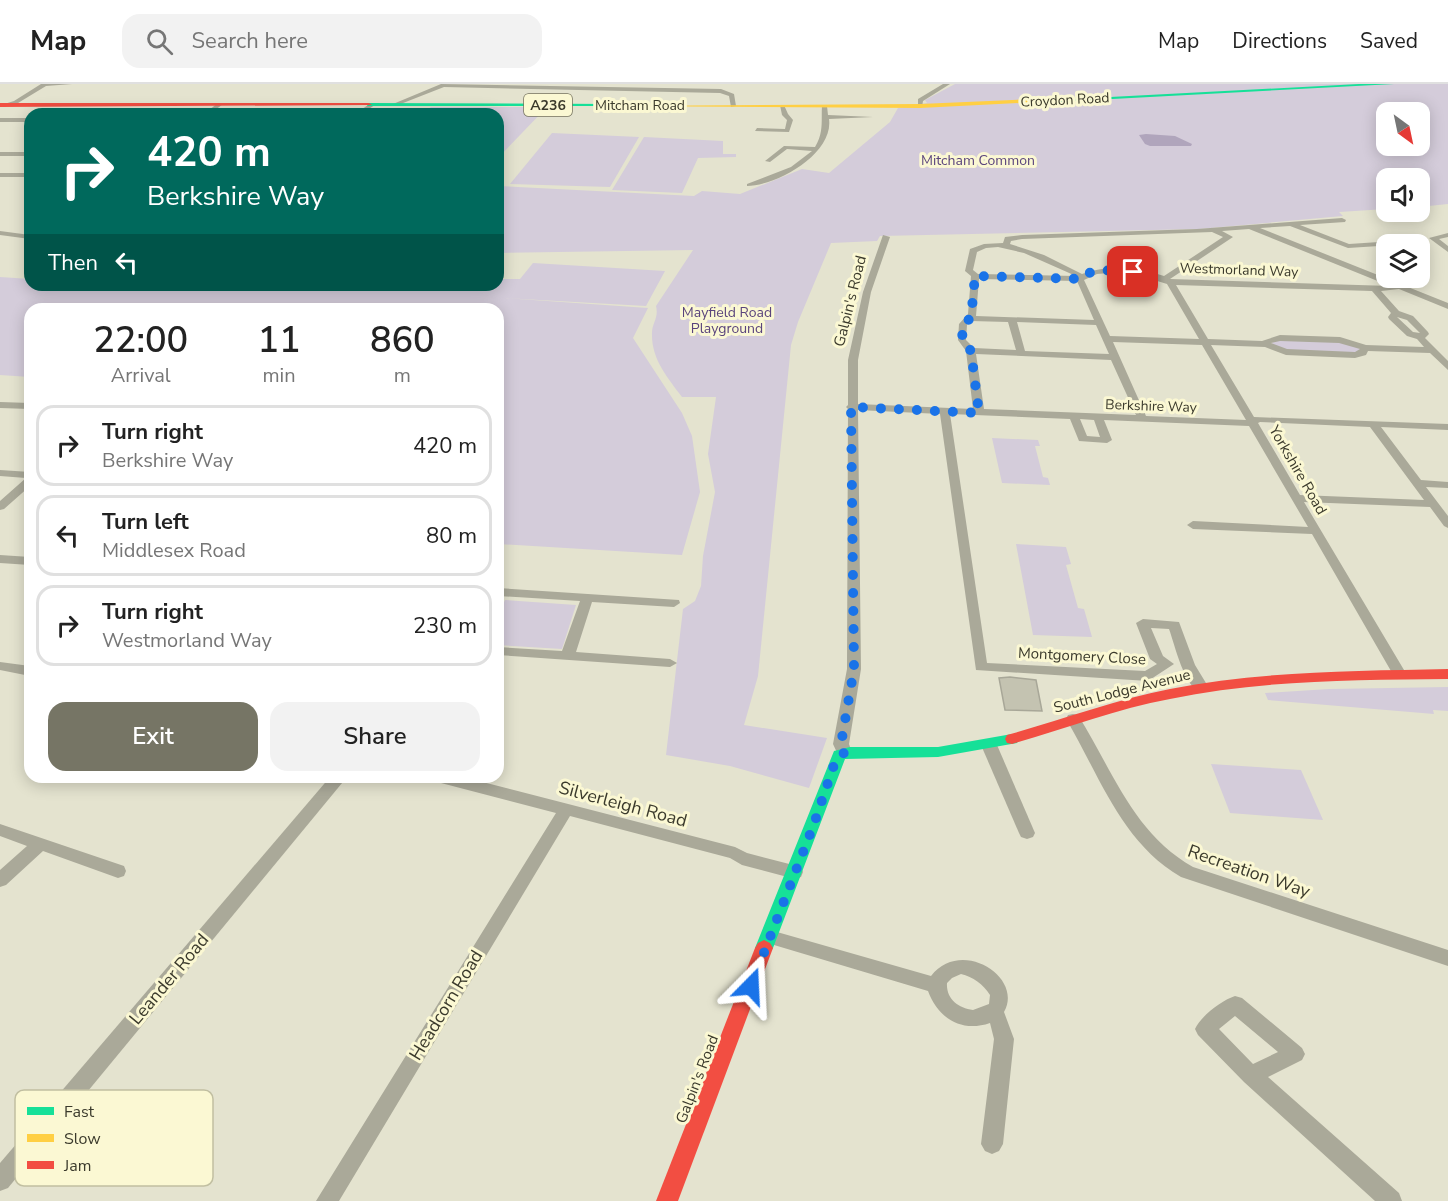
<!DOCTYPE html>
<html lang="en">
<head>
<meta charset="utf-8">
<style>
	:root { --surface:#fff; --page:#f2f2f2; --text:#222; --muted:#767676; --line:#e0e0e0; --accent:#767565 }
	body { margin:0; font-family:"Nunito Sans",sans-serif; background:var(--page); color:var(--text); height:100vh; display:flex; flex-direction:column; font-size:22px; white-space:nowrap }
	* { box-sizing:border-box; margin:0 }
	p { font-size:20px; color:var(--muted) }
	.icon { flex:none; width:33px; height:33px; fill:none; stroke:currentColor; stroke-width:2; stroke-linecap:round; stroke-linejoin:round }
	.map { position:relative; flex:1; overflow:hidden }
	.sheet { position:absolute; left:24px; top:219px; width:480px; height:480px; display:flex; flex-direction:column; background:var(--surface); border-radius:18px; box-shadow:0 3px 15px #0003 }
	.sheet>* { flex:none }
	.guide { position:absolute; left:24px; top:24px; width:480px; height:183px; border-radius:18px; box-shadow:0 3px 15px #0003; background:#00695c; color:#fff; overflow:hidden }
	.needle { width:39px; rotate:147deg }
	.controls { position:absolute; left:1376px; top:18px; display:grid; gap:12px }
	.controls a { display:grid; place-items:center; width:54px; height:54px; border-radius:12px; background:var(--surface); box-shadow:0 3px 15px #0003; font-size:30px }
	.pin { position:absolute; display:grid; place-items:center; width:51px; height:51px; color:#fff; margin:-26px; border-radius:12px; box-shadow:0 3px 9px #0006 }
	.me { position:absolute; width:66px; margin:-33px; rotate:21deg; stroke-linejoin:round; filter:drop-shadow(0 0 4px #0008) }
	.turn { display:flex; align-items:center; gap:21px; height:126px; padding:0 24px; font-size:27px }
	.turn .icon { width:78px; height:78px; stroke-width:2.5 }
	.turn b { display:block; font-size:42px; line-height:51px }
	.then { display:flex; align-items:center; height:57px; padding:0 24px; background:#0003; gap:12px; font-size:22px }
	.eta { display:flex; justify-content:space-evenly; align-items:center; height:102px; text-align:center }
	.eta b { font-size:36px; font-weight:600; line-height:42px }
	.primary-button { display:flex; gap:12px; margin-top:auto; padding:12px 24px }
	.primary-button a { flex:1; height:69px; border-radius:18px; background:var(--accent); color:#fff; font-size:24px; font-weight:600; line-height:69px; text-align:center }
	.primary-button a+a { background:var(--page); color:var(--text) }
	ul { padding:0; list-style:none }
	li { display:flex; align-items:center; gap:18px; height:81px; margin:0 12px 9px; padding:0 12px; border:3px solid var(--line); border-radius:18px }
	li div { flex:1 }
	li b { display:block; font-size:22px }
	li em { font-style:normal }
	header { display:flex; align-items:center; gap:36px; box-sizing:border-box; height:84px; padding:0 30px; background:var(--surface); border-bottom:2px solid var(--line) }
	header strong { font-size:28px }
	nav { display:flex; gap:33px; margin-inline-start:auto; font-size:21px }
	.search { width:420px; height:54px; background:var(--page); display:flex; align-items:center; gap:15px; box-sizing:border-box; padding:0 21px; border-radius:18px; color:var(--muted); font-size:22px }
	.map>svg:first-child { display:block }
	.green { fill:#d4ccda; fill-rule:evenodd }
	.water { fill:#b0a5bc }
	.building { fill:#c4c3b1; stroke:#a8a798; stroke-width:1.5 }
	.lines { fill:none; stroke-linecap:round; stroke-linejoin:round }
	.street { fill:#aaa999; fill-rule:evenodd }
	.fast { fill:#16e098; fill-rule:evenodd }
	.slow { fill:#ffcf43; fill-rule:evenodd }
	.jam { fill:#f24e42; fill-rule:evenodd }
	.route { stroke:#1a73e8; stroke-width:10; stroke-dasharray:0 18 }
	.labels { text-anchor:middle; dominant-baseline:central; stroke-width:6; stroke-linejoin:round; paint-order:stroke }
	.far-street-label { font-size:14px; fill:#3b3a2c; stroke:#fbf8d3 }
	.shield { fill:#fbf8d3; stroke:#75735e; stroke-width:1.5 }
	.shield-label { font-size:14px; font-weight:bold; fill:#3b3a2c }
	.far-park-label { font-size:14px; fill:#5a447c; stroke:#fbf8d3 }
	.street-label { font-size:15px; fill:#3b3a2c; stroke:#fbf8d3 }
	.near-street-label { font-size:18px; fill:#3b3a2c; stroke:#fbf8d3 }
	.key { fill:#fbf8d3; stroke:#c1bfa1; stroke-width:1.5 }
	.key-label { font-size:16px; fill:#3b3a2c }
</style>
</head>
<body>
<header>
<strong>Map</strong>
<div class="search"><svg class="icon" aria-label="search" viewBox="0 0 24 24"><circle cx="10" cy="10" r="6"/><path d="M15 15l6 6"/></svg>Search here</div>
<nav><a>Map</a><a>Directions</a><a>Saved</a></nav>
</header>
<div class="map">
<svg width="1448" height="1117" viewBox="0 0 1448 1117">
	<rect width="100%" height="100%" fill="#e4e3cf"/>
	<g class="green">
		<path d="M955,0H1448V120L1419,123V94H1386V125L1339,128L1343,132L1199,145L880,152L877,157L831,159L798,238L791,261L758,592L744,641L827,654L809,704L730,682L666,671L683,525L695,517L701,502L703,472L715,408L708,370L716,313H682C668,294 651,275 652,249C652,239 659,234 656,222L693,166L498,169V102L694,112L702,107L740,110L802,85L829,89L890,38L898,24L927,19L925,16ZM1386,28H1419V62H1386Z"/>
		<path d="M431,23H547L498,74V30H421Z"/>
		<path d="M552,49L639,53L610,103L510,100Z"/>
		<path d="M644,53L723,57V70H736V73L698,74L682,109L612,106Z"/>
		<path d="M533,179L665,187L646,222L504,214L648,224L633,254L682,329L692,352L700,408L682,471L498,460V225H30V293L0,291V193L30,195V201H498V195H520Z"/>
		<path d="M1273,256C1294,257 1347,252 1361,266L1358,269L1286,267L1272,260Z"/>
		<path d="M992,354L1038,356L1040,362H1035L1043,393L1048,394L1050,401L1002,399Z"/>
		<path d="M1016,460L1066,463L1071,480L1066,481L1078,524L1084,525L1092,553L1033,551Z"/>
		<path d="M505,516L576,521L562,565L498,561V531Z"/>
		<path d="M1448,603V627L1433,626L1434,630L1268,616L1265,609L1329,605Z"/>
		<path d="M1211,680L1301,686L1323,736L1230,729Z"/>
	</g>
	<path class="water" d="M1146,50L1175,52L1192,60L1191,62H1150L1145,60L1139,51Z"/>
	<path class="building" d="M1010,593L1036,596L1042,627L1005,626L999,594Z"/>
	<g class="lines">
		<g class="street">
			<path d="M41,0H72L46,2L18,19L4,23L1,21L14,17Z"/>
			<path d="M441,0L721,5L734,10L736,22L731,23L729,12L720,9L444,3L398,21L393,20Z"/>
			<path d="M943,0H950L923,17L922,23H918V15Z"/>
			<path d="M218,19L223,20L210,30H204Z"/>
			<path d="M371,19L376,20L362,30H355Z"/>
			<path d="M780,21H784L788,30L793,36L789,48L755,47L757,44L785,45L787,36L782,31Z"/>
			<path d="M822,21L827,22L828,31L873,33L829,35C834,70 776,102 747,102V100L791,83L812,67L787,65L770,78L765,77L784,62L815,63C824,48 821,37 822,21Z"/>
			<rect x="0" y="34" width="30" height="4"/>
			<rect x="0" y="68" width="30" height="4"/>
			<rect x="0" y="89" width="30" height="4"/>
			<path d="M1342,134L1346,136L1345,138L1300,141L1349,160L1379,158L1383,160L1379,162L1348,164L1290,142L1260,144L1448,219V225L1399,205L1381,207L1399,227L1413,232L1428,248L1429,250L1425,254L1448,277V286L1430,269L1368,267L1366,271L1355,274L1286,271L1265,263L1211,261L1254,333L1448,340V346L1381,343L1421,396L1448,398V404L1426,403L1448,432V444L1444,442L1430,423L1304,418L1407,591L1405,594H1395L1312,450L1193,445L1187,441L1193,437L1308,443L1249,342L1104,336L1112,356L1107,359L1079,357L1070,335L950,330L987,579L1145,587L1157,580L1150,575L1136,539L1143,535L1179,538L1195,581L1209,604L1202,609C1184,604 1175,561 1169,545L1151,544L1163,572L1174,580L1148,597L976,586L940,330L858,326L861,585L849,660L852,669L849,673H839L833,660L847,585L848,325L846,323L848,321V276L863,208L883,151L890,153L871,208L858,276V320L973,325L966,267L958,256L959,240L968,230L971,192L965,187L970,165L984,160L1003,159L1005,153L1022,151L1197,145ZM1249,145L1390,202L1170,195L1233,153L1222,147ZM1212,148L1223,153L1164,192C1138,184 1108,180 1082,190L1044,171L1010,160L1011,157L1022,155ZM998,163L1024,169L1076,192L978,190L973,186L977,168L986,164ZM1109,189L1138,191L1167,200L1199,255L1110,252L1084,196L1097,190ZM979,195L1077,197L1094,236L976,232ZM1176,201L1372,207L1391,229L1388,233L1389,235L1407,252L1417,255L1424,263L1366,261L1340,253L1280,251L1262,257L1208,255ZM1397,233L1407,236L1420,249L1413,248ZM971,237L1008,238L1016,266L974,264L966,256L967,241ZM1017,238L1096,241L1109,270L1025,267ZM1280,257L1339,259L1360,265L1355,268L1287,265L1271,259ZM1113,258L1202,261L1246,336L1146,332ZM976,270L1111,276L1136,331L984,325ZM1080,335L1094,336L1100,353L1087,352ZM1260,338L1370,343L1424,416L1300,411L1258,339Z"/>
			<path d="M0,147L30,151V155L0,151Z"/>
			<path d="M1448,149V153L1439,155L1448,162V168L1429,154Z"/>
			<path d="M0,318L30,319V325L0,324Z"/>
			<path d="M0,386L30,388V402L4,425L0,426V417L26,394L0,392Z"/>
			<path d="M0,471L30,473V481L0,479Z"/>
			<path d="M498,504L679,516L680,519L674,523L592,518L576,568L670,575L677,579L670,583L498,571V563L562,567L580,517L498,512Z"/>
			<path d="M0,578L30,582V592L0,586Z"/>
			<path d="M1073,630L1078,631C1113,687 1133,749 1193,783L1448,866V882L1181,793C1121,758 1100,692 1066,635L1068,631Z"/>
			<path d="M989,656L994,657L997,661L1035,749L1033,753L1027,755L1021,753L1019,749L981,661L984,657Z"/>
			<path d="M330,693H347L8,1104L0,1107V1079Z"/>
			<path d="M433,693H463L735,763L747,769L801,783L803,788L801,793L795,795L742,781L730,774L570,732L339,1117H316L556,729L441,699L436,697Z"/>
			<path d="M0,740L124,782L126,787L124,792L118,794L43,767L6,801L0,803V786L27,762L0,752Z"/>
			<path d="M770,846L931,892C961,853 1024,893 1004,928L1014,955L1003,1060L999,1067L992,1070L985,1067L981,1060L994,955L990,939C961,949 938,934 928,907L764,858L761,853L764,848ZM961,890C973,893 983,900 990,911L989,920L973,926C958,924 946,915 947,899L952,894Z"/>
			<path d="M1235,912L1242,914L1302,964L1305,970L1302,976L1268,993L1399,1109L1402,1117H1375L1244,998L1198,951L1195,945C1201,932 1222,916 1235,912ZM1235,932L1278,968L1253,980L1219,945Z"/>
		</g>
		<g class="fast">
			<path d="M1359,0H1394L1056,18L1053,16Z"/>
			<path d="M369,19L618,20L621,22H367Z"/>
			<path d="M1012,650L1017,651L1019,655L1017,659L938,673L845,675L773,864L770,869L764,872L758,869L755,864L834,667L850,663H938Z"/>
		</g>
		<path class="slow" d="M1056,14L1058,17L920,24L615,22L920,20Z"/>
		<g class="jam">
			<path d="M0,19H369L372,21L0,23Z"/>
			<path d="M1448,585V595C1355,596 1261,596 1170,615C1116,625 1065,645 1012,660L1007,659L1005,655L1007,651C1061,636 1114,616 1170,605C1261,587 1355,587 1448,585Z"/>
			<path d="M764,856L770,859L773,864L678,1117H656L755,864L758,859Z"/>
		</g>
	</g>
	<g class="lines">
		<path class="route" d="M751,902L814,740L836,675L844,669L841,660L854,585L851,323L979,329L971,267L962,256L963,240L971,234L975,192L1080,195C1089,183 1119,187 1133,188"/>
	</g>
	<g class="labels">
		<g class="far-street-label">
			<text transform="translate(1065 16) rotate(-3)">Croydon Road</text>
			<text x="640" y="21">Mitcham Road</text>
			<text transform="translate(1239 186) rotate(2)">Westmorland Way</text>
			<text transform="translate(1151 322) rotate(2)">Berkshire Way</text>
		</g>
		<rect class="shield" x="524" y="10" width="48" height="22" rx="4.5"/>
		<g class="shield-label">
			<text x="548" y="21">A236</text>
		</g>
		<g class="far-park-label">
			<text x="978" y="76">Mitcham Common</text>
			<text x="727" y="228">Mayfield Road<tspan x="727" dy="16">Playground</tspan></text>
		</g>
		<g class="street-label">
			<text transform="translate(850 217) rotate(-76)">Galpin's Road</text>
			<text transform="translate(1298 386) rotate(60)">Yorkshire Road</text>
			<text transform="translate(1082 572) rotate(3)">Montgomery Close</text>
			<text transform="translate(1122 607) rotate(-14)">South Lodge Avenue</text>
			<text transform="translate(697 995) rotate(-69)">Galpin's Road</text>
		</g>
		<g class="near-street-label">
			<text transform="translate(623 720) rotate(15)">Silverleigh Road</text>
			<text transform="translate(1249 787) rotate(19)">Recreation Way</text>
			<text transform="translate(169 895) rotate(-50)">Leander Road</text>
			<text transform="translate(446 921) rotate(-59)">Headcorn Road</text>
		</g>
	</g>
	<rect x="15" y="1006" width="198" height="96" rx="9" class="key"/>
	<rect x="27" y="1023" width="27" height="8" fill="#16e098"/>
	<rect x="27" y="1050" width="27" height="8" fill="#ffcf43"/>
	<rect x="27" y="1077" width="27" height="8" fill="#f24e42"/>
	<g class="key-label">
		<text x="64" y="1033">Fast</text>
		<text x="64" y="1060">Slow</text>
		<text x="64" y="1087">Jam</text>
	</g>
</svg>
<div class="controls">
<a><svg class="needle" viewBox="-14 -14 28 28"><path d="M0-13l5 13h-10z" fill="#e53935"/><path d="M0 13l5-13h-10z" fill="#767676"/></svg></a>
<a><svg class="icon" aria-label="sound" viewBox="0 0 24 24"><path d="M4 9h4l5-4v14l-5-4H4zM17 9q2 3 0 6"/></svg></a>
<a><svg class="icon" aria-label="layers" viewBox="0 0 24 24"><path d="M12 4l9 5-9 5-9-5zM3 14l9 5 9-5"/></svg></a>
</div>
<div class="pin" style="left:1133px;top:188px;background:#d93025"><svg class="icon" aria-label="arrive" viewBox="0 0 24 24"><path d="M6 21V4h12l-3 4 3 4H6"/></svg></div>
<svg class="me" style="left:751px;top:902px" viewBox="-20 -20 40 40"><path d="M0-17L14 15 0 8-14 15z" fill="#1a73e8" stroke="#fff" stroke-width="4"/></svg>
<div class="guide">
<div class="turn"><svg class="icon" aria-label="right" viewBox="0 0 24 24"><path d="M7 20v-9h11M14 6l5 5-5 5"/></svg><div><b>420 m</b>Berkshire Way</div></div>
<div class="then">Then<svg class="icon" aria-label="left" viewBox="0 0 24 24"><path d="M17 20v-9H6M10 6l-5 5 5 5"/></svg></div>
</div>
<section class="sheet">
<div class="eta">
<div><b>22:00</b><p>Arrival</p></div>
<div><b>11</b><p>min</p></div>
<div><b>860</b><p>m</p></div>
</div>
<ul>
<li><svg class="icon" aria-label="right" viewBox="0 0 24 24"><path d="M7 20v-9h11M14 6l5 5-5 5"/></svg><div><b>Turn right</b><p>Berkshire Way</p></div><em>420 m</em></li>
<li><svg class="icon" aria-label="left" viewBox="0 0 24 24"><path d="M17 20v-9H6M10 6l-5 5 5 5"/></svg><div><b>Turn left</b><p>Middlesex Road</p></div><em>80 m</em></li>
<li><svg class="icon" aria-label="right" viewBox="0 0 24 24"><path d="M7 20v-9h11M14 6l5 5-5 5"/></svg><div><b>Turn right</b><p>Westmorland Way</p></div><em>230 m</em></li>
</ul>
<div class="primary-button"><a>Exit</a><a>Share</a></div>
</section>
</div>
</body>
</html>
